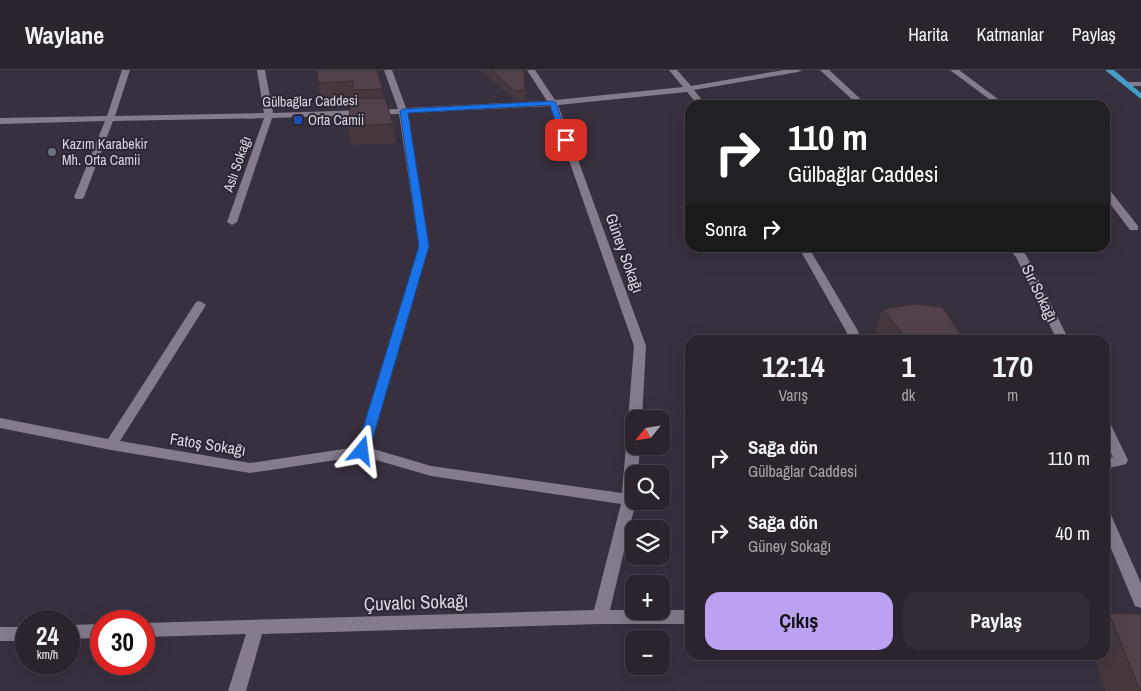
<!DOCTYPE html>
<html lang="tr">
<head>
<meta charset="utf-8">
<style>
	:root { --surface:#2b242f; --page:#332c37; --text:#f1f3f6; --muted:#a6a4aa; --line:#47414b; --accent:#bca0f2 }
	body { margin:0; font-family:"Archivo Narrow",sans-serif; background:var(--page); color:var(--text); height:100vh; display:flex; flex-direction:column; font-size:19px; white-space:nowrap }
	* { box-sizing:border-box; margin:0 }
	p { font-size:16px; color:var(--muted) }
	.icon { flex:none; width:28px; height:28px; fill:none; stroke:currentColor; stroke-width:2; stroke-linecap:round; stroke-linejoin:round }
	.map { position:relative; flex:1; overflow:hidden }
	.sheet { position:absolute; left:685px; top:265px; width:425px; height:325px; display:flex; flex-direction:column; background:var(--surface); border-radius:15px; box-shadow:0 5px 20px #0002,0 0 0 1px var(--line) }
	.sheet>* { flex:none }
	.hud { position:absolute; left:685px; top:30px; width:425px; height:152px; border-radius:15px; box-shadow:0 5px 20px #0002,0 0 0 1px var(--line); background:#202124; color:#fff; overflow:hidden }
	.needle { width:32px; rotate:240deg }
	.buttons { position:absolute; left:625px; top:340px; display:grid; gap:10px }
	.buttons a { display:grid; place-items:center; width:45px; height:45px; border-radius:10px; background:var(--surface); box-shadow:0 5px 20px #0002,0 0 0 1px var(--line); font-size:25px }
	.speed { position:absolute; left:15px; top:540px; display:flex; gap:10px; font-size:25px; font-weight:700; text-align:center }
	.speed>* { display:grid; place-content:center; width:65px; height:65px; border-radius:50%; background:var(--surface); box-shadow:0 5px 20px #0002,0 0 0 1px var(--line); line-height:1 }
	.speed small { font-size:12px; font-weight:400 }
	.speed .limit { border:8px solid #d22; background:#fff; color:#111 }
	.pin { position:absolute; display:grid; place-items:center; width:42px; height:42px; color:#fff; margin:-21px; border-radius:10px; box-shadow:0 2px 8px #0006 }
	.me { position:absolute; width:55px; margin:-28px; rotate:16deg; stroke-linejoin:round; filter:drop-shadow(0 0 4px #0008) }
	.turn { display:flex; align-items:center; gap:18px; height:105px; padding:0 20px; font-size:22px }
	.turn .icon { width:65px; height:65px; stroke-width:2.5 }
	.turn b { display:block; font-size:35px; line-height:42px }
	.then { display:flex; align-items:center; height:48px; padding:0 20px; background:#0003; gap:10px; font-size:19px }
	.eta { display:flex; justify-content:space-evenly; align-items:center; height:85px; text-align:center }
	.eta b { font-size:30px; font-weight:800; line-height:35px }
	.button { display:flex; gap:10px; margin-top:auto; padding:10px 20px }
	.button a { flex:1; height:58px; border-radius:15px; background:var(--accent); color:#111; font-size:20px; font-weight:800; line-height:58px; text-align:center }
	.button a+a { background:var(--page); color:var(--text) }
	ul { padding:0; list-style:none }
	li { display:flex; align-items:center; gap:15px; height:75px; padding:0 20px }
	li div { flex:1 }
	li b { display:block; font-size:19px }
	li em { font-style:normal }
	header { display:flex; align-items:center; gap:30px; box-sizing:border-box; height:70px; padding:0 25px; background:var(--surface); border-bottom:1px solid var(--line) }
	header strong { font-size:24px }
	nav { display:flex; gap:28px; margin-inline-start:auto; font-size:18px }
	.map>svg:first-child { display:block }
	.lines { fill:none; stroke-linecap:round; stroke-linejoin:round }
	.minor { fill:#857b8c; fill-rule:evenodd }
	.primary { fill:#449dc7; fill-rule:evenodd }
	.wall { fill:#473840 }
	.building { fill:#52414a; stroke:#392e34 }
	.route { fill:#1a73e8; stroke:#114b97 }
	.transit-dot { fill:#1a4fb4; stroke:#2e2634; stroke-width:2 }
	.worship-dot { fill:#6b7280; stroke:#2e2634; stroke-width:2 }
	.labels { text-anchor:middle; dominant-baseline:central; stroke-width:4; stroke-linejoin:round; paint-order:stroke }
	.far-street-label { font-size:14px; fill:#dad5de; stroke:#2e2634 }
	.far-poi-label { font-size:14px; fill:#dad5de; stroke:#2e2634; text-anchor:start }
	.street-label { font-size:16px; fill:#dad5de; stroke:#2e2634 }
	.near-street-label { font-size:19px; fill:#dad5de; stroke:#2e2634 }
</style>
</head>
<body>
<header>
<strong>Waylane</strong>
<nav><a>Harita</a><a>Katmanlar</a><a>Paylaş</a></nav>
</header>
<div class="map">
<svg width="1141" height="621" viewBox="0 0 1141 621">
	<rect width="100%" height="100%" fill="#39303f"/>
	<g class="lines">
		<g class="minor">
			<path d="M122,0H130L115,46L264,43L257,0H265L273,43L398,39L384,0H392L406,38L547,31L527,0H535L555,30L683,17L669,0H677L691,16L784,0H802L798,2L694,20L706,35H698L687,22L558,35L646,276L642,349H634V353L628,349L634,276L550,36L408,43L429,176L370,378L431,396L622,423L627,363L629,360L634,358V376H640L638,404H634V431H636L610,540H690V554H600L262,564L246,621H228L246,564L144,567V553L594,540L621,434L431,406L362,386L250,403L111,380L0,358V348L108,369L196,232L200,231L206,235L120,371L250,393L357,377L419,176L399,44L272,48L237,152L232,155L227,152L264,48L113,51L84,127L82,129H76L74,127L105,51L0,54V48L107,46Z"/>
			<path d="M820,0H829L867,35H858Z"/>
			<path d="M950,0H959L1006,35H997Z"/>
			<path d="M1123,12H1141V16H1126L1122,14Z"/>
			<path d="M1105,117L1108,118L1138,156V160H1130L1105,127Z"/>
			<path d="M799,178H809L858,261L861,270H849L846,261Z"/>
			<path d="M1008,178H1019L1026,185L1069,270H1057L1016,187Z"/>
			<path d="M1105,351L1110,353L1128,390L1126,394L1105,399V389L1113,387L1105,370Z"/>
			<path d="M1105,441L1110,443L1112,447L1141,513V538L1135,536L1105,464Z"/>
			<path d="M101,554V568L69,569V555Z"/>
			<rect x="0" y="557" width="26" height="14"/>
		</g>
		<path class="primary" d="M1105,0H1114L1141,23V29Z"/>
	</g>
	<g class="wall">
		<path d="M317,0L383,19L384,28L393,54L396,73L351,75L348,56L351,30L321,31L318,13Z"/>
		<path d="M480,0H524L526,30L516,31Z"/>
		<path d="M883,239L965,270H883L876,260Z"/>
		<path d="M1109,543L1141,621H1106L1093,585H1105V548Z"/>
	</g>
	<g class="building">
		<path d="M317,0H377L383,19L352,20L353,11L318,13Z"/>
		<path d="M491,0H524L525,20L515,21Z"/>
		<path d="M385,28L393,54L348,56L351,29Z"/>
		<path d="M915,234L942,237L965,270H907L883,239Z"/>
		<path d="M1109,543L1141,544V621H1140Z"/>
	</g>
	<path class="route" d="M553,31L556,33L569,72L562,70L550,35L408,43L429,176L369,381L362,386L358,384L356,381L419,176L400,41L403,39Z"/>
	<rect class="transit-dot" x="293" y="45" width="10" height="10" rx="2.5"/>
	<circle class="worship-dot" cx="52" cy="82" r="5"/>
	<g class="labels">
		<g class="far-street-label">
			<text transform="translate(310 31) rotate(-1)">Gülbağlar Caddesi</text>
			<text transform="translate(237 94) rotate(-71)">Aslı Sokağı</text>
		</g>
		<g class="far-poi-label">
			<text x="308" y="50">Orta Camii</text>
			<text x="62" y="74">Kazım Karabekir<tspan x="62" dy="16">Mh. Orta Camii</tspan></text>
		</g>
		<g class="street-label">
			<text transform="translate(625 183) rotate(70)">Güney Sokağı</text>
			<text transform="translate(1040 223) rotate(64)">Sır Sokağı</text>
			<text transform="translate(208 374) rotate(9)">Fatoş Sokağı</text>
		</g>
		<g class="near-street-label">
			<text transform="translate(416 532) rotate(-2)">Çuvalcı Sokağı</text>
		</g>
	</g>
</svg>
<div class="buttons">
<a><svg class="needle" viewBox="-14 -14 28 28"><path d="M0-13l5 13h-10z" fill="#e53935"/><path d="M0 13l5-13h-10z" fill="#a6a4aa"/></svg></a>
<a><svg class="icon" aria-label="search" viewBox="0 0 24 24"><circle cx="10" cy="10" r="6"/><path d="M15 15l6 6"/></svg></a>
<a><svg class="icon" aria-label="layers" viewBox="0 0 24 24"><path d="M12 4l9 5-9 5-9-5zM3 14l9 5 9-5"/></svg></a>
<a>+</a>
<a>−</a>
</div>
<div class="speed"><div>24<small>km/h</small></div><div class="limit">30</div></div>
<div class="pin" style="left:566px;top:70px;background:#d93025"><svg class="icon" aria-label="arrive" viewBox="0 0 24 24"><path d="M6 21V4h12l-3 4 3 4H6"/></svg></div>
<svg class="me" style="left:362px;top:381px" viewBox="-20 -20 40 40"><path d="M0-17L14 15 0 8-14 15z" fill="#1a73e8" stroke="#fff" stroke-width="4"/></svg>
<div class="hud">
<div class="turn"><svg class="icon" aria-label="right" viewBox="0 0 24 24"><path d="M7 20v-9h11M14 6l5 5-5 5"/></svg><div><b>110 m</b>Gülbağlar Caddesi</div></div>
<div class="then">Sonra<svg class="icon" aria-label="right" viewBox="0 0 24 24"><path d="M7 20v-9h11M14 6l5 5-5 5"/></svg></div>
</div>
<section class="sheet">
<div class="eta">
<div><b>12:14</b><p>Varış</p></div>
<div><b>1</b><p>dk</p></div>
<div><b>170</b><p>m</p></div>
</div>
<ul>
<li><svg class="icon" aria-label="right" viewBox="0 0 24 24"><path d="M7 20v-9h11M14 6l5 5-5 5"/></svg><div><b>Sağa dön</b><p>Gülbağlar Caddesi</p></div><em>110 m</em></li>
<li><svg class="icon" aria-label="right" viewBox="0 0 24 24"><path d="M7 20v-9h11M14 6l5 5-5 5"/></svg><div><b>Sağa dön</b><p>Güney Sokağı</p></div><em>40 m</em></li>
</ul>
<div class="button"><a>Çıkış</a><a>Paylaş</a></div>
</section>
</div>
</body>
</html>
